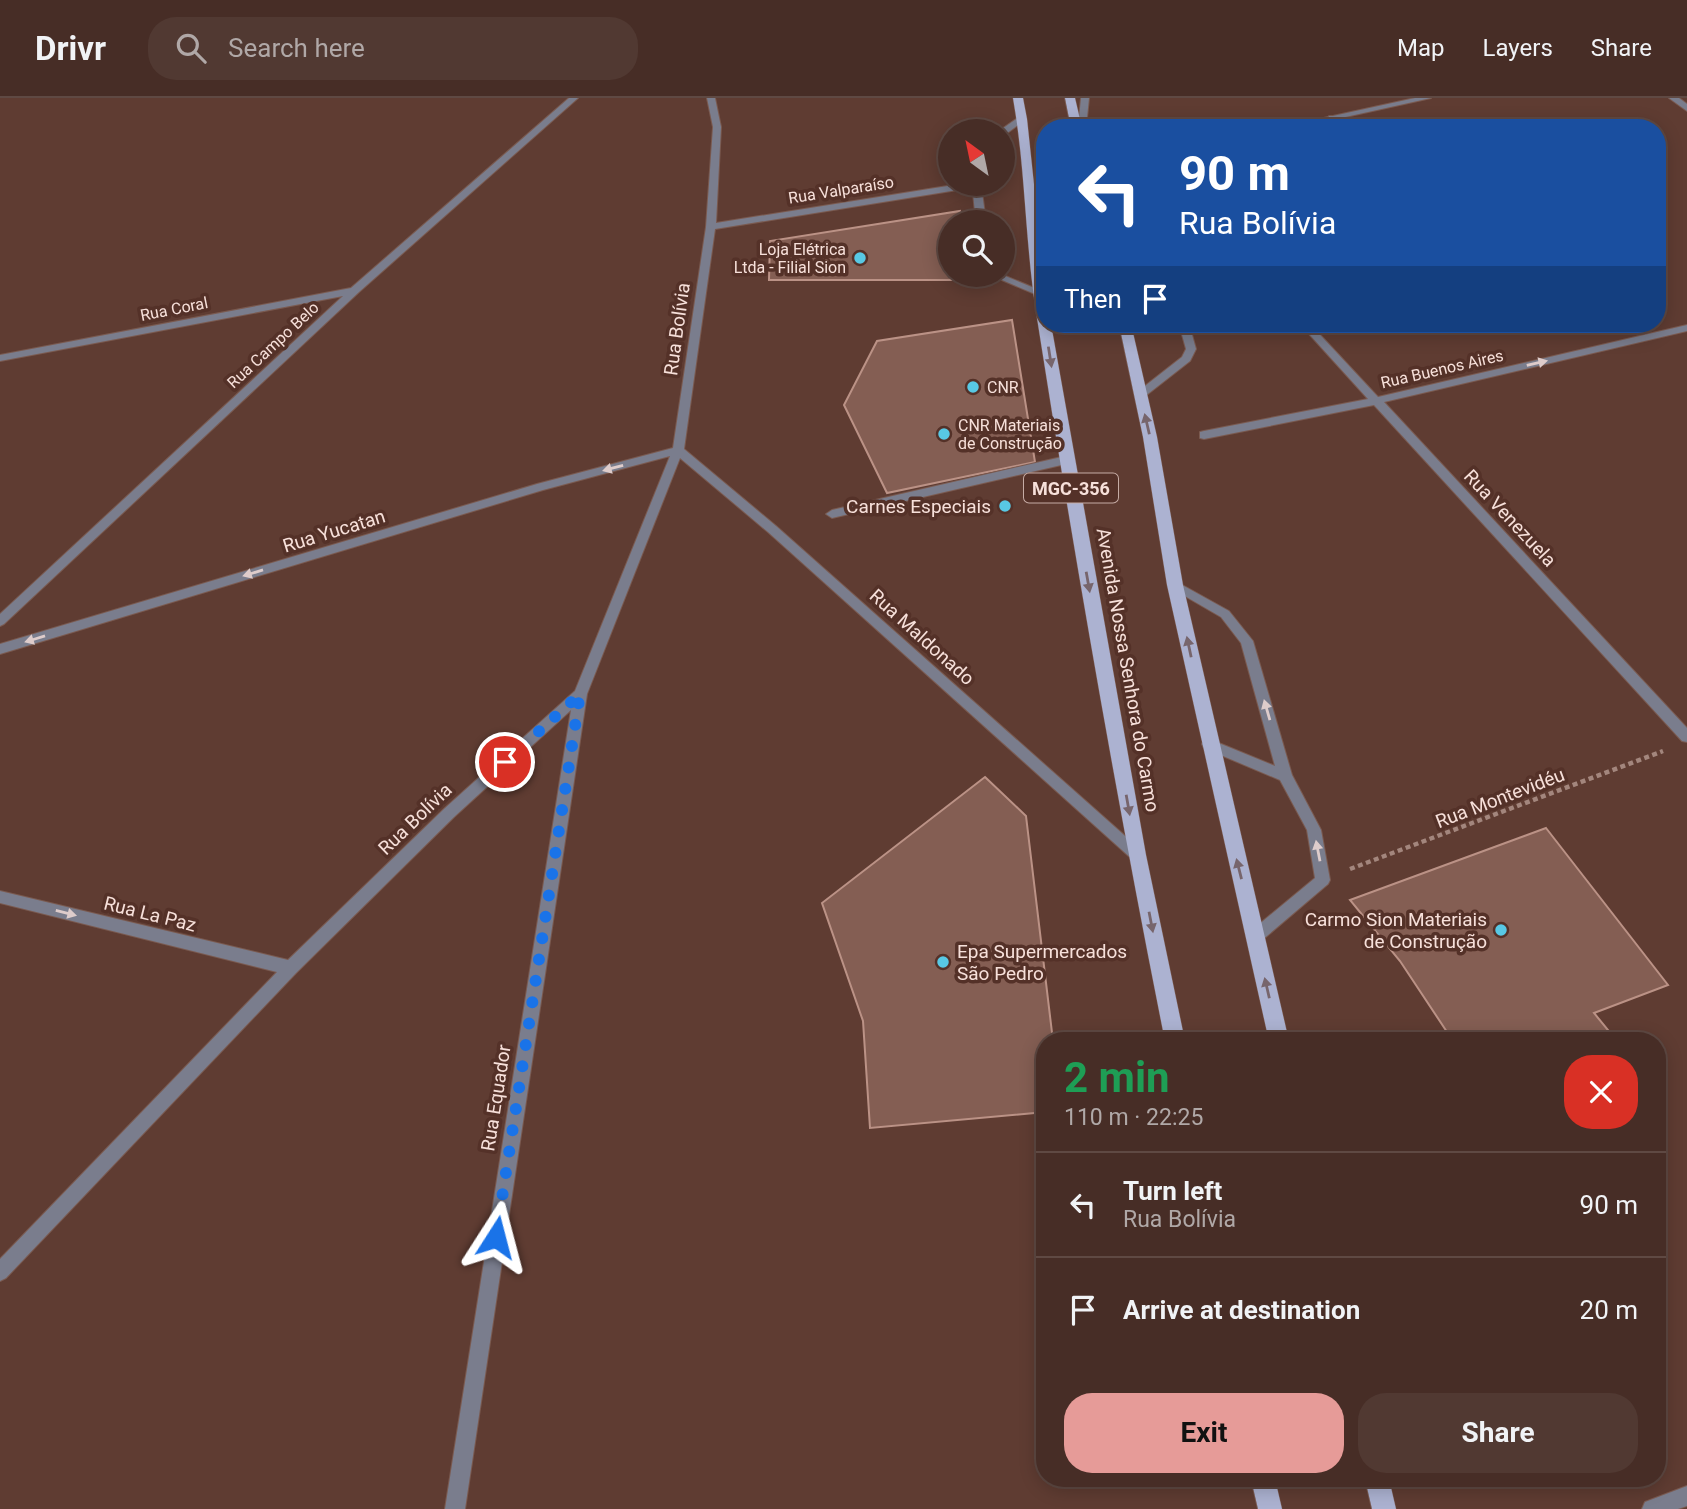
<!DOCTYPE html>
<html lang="en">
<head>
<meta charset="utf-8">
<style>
	:root { --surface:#472d26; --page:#513932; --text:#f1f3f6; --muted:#b0a8a7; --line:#5f4943; --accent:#e69b98 }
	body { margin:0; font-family:Roboto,sans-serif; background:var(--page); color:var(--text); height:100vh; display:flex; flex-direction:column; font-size:26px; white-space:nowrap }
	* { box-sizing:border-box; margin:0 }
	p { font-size:23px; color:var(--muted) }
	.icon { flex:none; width:38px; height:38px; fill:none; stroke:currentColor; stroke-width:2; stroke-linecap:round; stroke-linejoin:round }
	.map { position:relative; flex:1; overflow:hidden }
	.drawer { position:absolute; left:1036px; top:934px; width:630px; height:455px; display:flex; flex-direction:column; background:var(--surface); border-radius:28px; box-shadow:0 4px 18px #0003,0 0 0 2px var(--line) }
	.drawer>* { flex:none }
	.top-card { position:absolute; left:1036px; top:21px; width:630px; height:214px; border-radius:28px; box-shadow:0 4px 18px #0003,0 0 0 2px var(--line); background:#1a4fa0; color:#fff; overflow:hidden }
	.needle { width:46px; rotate:327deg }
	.fabs { position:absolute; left:938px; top:21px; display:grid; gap:14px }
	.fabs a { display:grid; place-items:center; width:77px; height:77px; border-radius:50%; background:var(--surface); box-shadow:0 4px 18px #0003,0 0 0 2px var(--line); font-size:35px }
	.pin { position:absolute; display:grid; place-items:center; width:60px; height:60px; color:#fff; margin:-30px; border:4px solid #fff; border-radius:50%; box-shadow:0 2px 7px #0007 }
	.me { position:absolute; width:77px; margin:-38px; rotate:9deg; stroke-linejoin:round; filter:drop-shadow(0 0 5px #0008) }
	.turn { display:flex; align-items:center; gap:24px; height:147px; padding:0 28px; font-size:32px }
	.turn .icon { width:91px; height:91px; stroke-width:2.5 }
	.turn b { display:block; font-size:49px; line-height:60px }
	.then { display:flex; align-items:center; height:66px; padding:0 28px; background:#0003; gap:14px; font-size:26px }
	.round { display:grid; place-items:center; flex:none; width:74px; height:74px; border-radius:28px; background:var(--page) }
	.overview { display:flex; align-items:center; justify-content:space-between; height:119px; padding:0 28px }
	h1 { font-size:42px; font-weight:700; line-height:52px; color:#1e9e55 }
	.button { display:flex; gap:14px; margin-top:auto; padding:14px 28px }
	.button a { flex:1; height:80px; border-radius:28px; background:var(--accent); color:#111; font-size:28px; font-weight:700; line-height:80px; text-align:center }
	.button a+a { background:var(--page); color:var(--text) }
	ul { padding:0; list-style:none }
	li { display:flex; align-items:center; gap:21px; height:105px; padding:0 28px; border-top:2px solid var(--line) }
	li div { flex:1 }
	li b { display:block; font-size:26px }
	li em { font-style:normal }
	header { display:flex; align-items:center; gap:42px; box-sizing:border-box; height:98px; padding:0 35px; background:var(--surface); border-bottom:2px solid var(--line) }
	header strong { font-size:33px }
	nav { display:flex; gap:38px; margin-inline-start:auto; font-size:24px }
	.search { width:490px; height:63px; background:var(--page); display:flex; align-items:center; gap:18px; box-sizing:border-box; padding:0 24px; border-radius:28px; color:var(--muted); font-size:26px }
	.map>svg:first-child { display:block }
	.building { fill:#845e53; stroke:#bb9286; stroke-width:2 }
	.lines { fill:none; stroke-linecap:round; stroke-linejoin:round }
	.service-casing { stroke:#7a5a50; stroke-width:2 }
	.minor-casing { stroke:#7a5a50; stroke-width:2 }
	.tertiary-casing { stroke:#7a5a50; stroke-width:2 }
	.primary-casing { stroke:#7a5a50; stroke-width:1 }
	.path-far1 { stroke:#a3867d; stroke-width:3.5; stroke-dasharray:3.5 2.5; stroke-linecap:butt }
	.path { stroke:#a3867d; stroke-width:4.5; stroke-dasharray:5 3.5; stroke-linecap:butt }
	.service { fill:#7a7d8d; fill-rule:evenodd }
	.minor { fill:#7a7d8d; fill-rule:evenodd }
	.tertiary { fill:#7a7d8d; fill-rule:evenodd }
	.primary { fill:#acb2d1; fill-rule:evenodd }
	.oneway { fill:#77656c }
	.oneway2 { fill:#decccb }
	.route { stroke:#1a73e8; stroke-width:12; stroke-dasharray:0 21.6 }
	.poi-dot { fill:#58c8e4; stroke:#543128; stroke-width:2.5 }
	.labels { text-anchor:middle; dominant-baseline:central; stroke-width:7; stroke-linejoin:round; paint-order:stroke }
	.far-street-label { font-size:16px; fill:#f7e0da; stroke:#543128 }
	.far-poi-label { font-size:16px; fill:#f7e0da; stroke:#543128; text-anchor:start }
	.shield { fill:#543128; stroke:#c6aca5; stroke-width:2 }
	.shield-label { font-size:18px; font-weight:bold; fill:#f7e0da }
	.street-label { font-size:19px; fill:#f7e0da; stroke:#543128 }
	.poi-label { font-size:19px; fill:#f7e0da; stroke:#543128; text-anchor:end }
</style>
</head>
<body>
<header>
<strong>Drivr</strong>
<div class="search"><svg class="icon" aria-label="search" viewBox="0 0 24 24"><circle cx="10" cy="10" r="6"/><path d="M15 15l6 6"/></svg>Search here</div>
<nav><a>Map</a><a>Layers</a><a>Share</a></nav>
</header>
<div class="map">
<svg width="1687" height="1411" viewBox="0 0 1687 1411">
	<rect width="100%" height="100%" fill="#5f3c32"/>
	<g class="building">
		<path d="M960,113L962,124H950V177H969L970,182H769L770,143Z"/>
		<path d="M1012,222L1035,364L887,395L844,307L877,243Z"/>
		<path d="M985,679L1026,718L1053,943H1045V1014L870,1030L863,923L822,805Z"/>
		<path d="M1546,730L1668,887L1594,915L1617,943H1453L1400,863L1350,802Z"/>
	</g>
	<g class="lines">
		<g class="service-casing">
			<g id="service">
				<path d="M1329,18H1335L1345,30H1336L1328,20Z"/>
				<path d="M972,86H981L986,124H976Z"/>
				<path d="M990,177H1003L1044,194L1035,196Z"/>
				<path d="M1179,226H1189L1196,251L1190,263L1144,299H1136V295L1182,259L1186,251Z"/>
				<path d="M1066,358L1070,359V365L832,420L826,416L832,412Z"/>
				<path d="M1175,483L1229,513L1253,543L1292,677L1321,732L1330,782L1328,786L1261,843L1256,845L1251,843L1248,838L1251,833L1315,780L1307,732L1280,682L1204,650L1202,646L1204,642L1209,641L1275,668L1241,545L1221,519L1171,490L1169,487Z"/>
			</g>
		</g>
		<g class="minor-casing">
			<g id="minor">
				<path d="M569,0H578L359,194L4,526L0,528V516L343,198L0,263V257L351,190Z"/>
				<path d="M707,0H715L721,29L716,125L960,86H981L976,89L715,131L684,351L776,428L1142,753L1144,757L1142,761L1137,763L1132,761L768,434L680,360L587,596L465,1411H445L571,612L454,719L296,875L6,1180L0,1183V1161L277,874L0,805V793L288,862L444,711L575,593L670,358L543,392L0,556V546L537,386L673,350L706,129L713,29Z"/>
				<path d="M1415,0H1431L1296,30H1278Z"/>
				<path d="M1019,19L1026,21L1006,36L1003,37V33H999Z"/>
				<path d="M1300,226H1310L1378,299L1687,227V233L1384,304L1687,630V644L1682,643L1374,307L1204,341L1200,340V334L1204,333L1368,301Z"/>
				<path d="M1687,1388V1408L1678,1411H1642L1645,1404Z"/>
			</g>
		</g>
		<g class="tertiary-casing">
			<g id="tertiary">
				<path d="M1081,0H1089L1086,30H1078Z"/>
				<path d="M1669,0H1679L1687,6V13Z"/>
			</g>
		</g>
		<g class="primary-casing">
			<g id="primary">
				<path d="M1013,0H1023L1027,21L1045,189V226H1051L1146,757L1185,943H1165C1117,703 1075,462 1037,220C1025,147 1026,73 1013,0Z"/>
				<path d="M1065,0H1075L1082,30H1071Z"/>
				<path d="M1119,226H1131L1157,339L1183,487L1289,943H1269L1167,487L1143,339Z"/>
				<path d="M1251,1381H1275L1282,1411H1258Z"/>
				<path d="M1365,1381H1389L1396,1411H1372Z"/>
			</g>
		</g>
		<path class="path-far1" d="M1110,21L1127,30"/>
		<path class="path" d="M1350,771L1663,653"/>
		<use href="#service" class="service"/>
		<use href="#minor" class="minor"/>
		<use href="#tertiary" class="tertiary"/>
		<use href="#primary" class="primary"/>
	</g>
	<defs><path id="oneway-solid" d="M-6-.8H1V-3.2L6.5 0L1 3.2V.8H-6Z" transform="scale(1.75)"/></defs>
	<g class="oneway">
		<use href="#oneway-solid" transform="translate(1050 259) rotate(81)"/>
		<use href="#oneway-solid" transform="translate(1147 326) rotate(-103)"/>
		<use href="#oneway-solid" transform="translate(1088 484) rotate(80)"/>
		<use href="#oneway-solid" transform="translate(1189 549) rotate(-102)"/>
		<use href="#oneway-solid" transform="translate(1128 707) rotate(80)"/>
		<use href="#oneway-solid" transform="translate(1239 771) rotate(-104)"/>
		<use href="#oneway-solid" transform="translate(1151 824) rotate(79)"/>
		<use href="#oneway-solid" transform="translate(1267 890) rotate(-103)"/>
	</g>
	<g class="oneway2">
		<use href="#oneway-solid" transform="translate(1537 265) rotate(-13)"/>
		<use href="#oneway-solid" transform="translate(613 370) rotate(165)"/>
		<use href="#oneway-solid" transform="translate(253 475) rotate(163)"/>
		<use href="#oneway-solid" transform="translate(35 541) rotate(163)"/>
		<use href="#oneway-solid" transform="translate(1267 612) rotate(-106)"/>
		<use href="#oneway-solid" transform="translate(1318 753) rotate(-101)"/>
		<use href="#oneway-solid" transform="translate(66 815) rotate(14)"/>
	</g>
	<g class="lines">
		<path class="route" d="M496,1139L580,596L505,664"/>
	</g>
	<g class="poi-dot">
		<circle cx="860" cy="160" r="7"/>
		<circle cx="973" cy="289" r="7"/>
		<circle cx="944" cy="336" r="7"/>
		<circle cx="1005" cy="408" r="7"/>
		<circle cx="1501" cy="832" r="7"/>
		<circle cx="943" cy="864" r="7"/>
	</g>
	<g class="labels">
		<g class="far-street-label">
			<text transform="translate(841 92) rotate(-9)">Rua Valparaíso</text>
			<text transform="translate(174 211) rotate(-11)">Rua Coral</text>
			<text transform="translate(273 247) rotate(-43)">Rua Campo Belo</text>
			<text transform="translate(1442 271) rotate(-13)">Rua Buenos Aires</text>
		</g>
		<g class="far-poi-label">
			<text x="846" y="151" text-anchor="end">Loja Elétrica<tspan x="846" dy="18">Ltda - Filial Sion</tspan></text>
			<text x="987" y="289">CNR</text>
			<text x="958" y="327">CNR Materiais<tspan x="958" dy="18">de Construção</tspan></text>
		</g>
		<rect class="shield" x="1024" y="375.5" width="94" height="29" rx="5"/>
		<g class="shield-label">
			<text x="1071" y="390">MGC-356</text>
		</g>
		<g class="street-label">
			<text transform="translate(677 231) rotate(-82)">Rua Bolívia</text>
			<text transform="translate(1510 420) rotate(47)">Rua Venezuela</text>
			<text transform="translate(334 433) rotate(-17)">Rua Yucatan</text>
			<text transform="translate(922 539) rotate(42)">Rua Maldonado</text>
			<text transform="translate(1128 572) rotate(80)">Avenida Nossa Senhora do Carmo</text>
			<text transform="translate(1500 700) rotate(-21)">Rua Montevidéu</text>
			<text transform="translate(415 721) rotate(-44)">Rua Bolívia</text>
			<text transform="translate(150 816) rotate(14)">Rua La Paz</text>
			<text transform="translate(496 1000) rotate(-81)">Rua Equador</text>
		</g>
		<g class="poi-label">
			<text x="991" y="408">Carnes Especiais</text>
			<text x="1487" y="821">Carmo Sion Materiais<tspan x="1487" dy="22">de Construção</tspan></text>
			<text x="957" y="853" text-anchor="start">Epa Supermercados<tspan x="957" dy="22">São Pedro</tspan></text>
		</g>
	</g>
</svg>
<div class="fabs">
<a><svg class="needle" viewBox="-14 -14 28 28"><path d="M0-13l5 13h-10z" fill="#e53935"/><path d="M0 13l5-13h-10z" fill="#b0a8a7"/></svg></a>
<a><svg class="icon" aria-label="search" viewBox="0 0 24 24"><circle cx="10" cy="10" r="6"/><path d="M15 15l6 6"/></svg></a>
</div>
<div class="pin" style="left:505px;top:664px;background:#d93025"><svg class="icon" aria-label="arrive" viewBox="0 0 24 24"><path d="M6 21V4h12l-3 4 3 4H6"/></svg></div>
<svg class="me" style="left:496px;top:1139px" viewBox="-20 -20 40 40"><path d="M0-17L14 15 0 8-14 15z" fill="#1a73e8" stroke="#fff" stroke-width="4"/></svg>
<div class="top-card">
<div class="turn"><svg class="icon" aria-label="left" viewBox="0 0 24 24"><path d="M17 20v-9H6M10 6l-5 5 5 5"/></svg><div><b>90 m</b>Rua Bolívia</div></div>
<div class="then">Then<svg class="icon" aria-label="arrive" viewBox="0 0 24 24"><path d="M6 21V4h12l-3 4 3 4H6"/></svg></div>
</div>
<section class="drawer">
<div class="overview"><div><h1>2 min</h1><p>110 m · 22:25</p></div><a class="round" style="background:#d93025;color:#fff"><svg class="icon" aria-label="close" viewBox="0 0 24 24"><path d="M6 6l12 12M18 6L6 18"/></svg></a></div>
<ul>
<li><svg class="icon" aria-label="left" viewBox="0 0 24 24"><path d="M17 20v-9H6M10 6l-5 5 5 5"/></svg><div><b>Turn left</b><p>Rua Bolívia</p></div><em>90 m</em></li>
<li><svg class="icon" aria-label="arrive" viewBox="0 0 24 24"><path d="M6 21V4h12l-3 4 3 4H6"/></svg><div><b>Arrive at destination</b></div><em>20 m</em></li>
</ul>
<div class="button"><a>Exit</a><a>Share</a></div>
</section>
</div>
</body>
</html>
